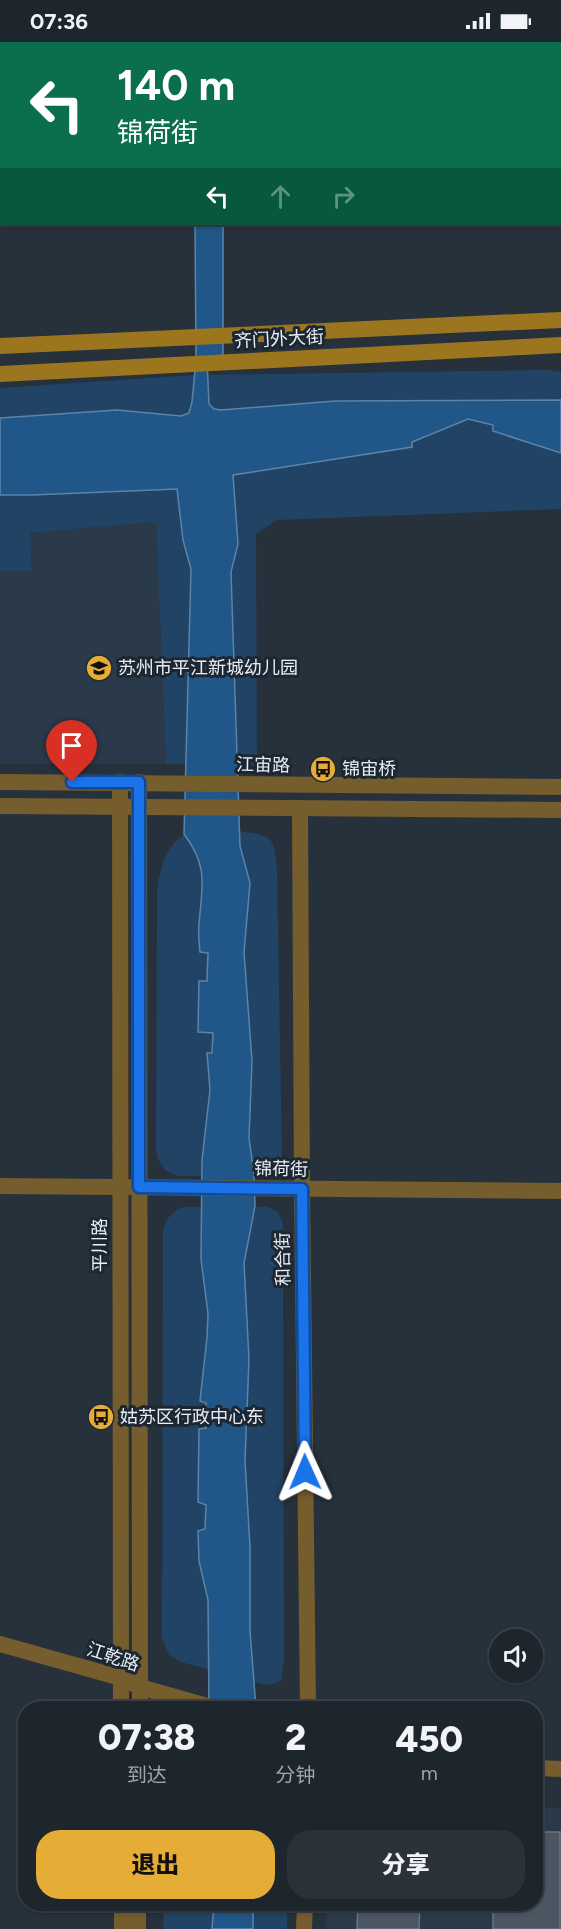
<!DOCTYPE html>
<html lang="zh">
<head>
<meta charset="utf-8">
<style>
	:root { --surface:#1d252d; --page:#2a3139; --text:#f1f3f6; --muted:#a0a5aa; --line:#3b4249; --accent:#e5ad35 }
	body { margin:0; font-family:Figtree,"Noto Sans SC",sans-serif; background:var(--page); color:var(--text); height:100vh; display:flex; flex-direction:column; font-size:22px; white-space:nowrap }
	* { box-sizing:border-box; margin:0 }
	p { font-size:20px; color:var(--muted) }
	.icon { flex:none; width:33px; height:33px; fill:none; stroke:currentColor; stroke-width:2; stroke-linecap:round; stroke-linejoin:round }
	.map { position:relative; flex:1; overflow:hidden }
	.drawer { position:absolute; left:18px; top:1659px; width:525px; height:210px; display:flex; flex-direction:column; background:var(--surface); border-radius:24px; box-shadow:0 2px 4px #0004,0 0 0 2px var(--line) }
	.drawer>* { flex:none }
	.guide { position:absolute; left:0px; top:0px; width:561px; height:183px; box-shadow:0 2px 4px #0004,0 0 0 2px var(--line); background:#0b6e4f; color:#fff; overflow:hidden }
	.buttons { position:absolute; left:489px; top:1587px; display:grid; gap:12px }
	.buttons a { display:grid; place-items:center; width:54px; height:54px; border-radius:50%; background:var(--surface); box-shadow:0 2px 4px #0004,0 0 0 2px var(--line); font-size:30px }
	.pin { position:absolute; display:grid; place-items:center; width:51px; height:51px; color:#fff; margin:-62px -26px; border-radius:50% 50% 50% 0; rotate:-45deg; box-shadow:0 0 6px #0007 }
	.pin .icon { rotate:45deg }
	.me { position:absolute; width:66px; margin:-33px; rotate:359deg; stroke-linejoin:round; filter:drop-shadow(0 0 4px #0008) }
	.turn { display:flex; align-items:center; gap:21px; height:126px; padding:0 18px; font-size:27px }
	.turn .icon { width:78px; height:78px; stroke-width:2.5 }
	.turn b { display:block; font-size:42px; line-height:51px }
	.lanes { display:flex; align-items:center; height:57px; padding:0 18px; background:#0003; justify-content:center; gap:30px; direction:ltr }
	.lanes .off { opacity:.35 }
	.eta { display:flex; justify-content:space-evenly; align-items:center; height:102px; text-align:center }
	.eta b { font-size:36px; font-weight:800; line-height:42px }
	.cta { display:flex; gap:12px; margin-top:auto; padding:12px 18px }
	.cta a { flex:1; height:69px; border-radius:24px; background:var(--accent); color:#111; font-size:24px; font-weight:800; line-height:69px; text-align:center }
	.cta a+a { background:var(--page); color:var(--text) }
	.status { display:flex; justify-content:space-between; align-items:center; height:42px; padding:0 30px; background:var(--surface); direction:ltr }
	.status svg { height:16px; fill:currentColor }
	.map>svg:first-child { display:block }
	.built { fill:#2b3a4a }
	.green { fill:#214365 }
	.water { fill:#205688; stroke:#5c84a9; stroke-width:1.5 }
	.building { fill:#4b5662; stroke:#697582; stroke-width:1.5 }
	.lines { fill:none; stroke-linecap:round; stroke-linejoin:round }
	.minor { stroke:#755d2d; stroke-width:16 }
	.tertiary { stroke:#755d2d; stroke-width:16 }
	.secondary { stroke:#9c751f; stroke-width:16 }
	.route-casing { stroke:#114b97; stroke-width:15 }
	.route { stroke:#1a73e8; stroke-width:10 }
	.labels { text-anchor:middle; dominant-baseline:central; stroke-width:6; stroke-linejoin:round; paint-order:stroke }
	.street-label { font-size:18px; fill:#e7eef5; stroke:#1d2732 }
	.poi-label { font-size:18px; fill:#e7eef5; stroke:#1d2732; text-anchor:start }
</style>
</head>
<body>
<div class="status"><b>07:36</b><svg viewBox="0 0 49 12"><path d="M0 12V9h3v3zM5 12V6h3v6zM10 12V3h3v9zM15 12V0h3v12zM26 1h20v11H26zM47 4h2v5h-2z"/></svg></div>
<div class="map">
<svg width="561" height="1887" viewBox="0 0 561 1887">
	<rect width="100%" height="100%" fill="#27313c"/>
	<g class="built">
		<path d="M156,480L166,722H0V529H32L30,491Z"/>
		<path d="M536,1766H561V1887H326L327,1862H536Z"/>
	</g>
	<g class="green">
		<path d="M548,328L561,330V358L335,359L224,368L181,374L117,368L0,376V346L195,333Z"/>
		<path d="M468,377L494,383V389L561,411V467L277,478L256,492L257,724L238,723L231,530L238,502L233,432L411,405L412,400Z"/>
		<path d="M177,446L183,498L191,527L186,722H166L156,480L30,491L32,529H0V453H32Z"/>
		<path d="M191,790C209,790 260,785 271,799C276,806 276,818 277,827L282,1117L278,1128L271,1133L177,1134L165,1128L158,1117L156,1108L157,847C161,824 167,798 191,790Z"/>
		<path d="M184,1165H268L278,1170L283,1182L284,1618L281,1638L273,1642L266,1643L181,1620L169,1613L162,1596L163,1189C165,1177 172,1169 184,1165Z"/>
		<path d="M164,1862H287V1887H163Z"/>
	</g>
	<g class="water">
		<path d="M195,182H223V317L207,318L209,362L214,367L221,368L335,359L561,358V411L493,389V383L468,377L412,400V405L233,433L238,502L231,530L240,804L250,841L244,910L252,1019L249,1096L254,1133L255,1164L244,1221L249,1317L245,1419L250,1505V1589L256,1666H209L208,1558L199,1519L198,1489L205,1487L206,1463L198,1460L199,1387L206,1386V1361L200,1359L207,1295L208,1272L201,1217L202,1118L210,1048L207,1011H212L213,991L198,990L199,939H207L208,911L200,910C199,901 198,891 199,882C202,844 209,825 184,792L191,527L183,498L177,447L32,453H0V376L117,368L181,374L189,371L192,360L196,318Z"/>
		<path d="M214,1862H253V1887H212Z"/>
	</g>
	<g class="building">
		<path d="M536,1790H560V1887H493V1862H536Z"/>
		<path d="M358,1862H420L419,1887H357Z"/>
	</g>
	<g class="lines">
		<g class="minor">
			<path d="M300,766L302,1147L308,1666"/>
			<path d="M304,1887L305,1862"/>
		</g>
		<g class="tertiary">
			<path d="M0,740L561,745"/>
			<path d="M120,740L121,1666"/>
			<path d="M139,740L140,1666"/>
			<path d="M0,764L561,768"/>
			<path d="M0,1144L561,1149"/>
			<path d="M0,1602L121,1636L140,1645L214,1666"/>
			<path d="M536,1726L561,1727"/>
			<path d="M122,1862V1887"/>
			<path d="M138,1887V1862"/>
		</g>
		<g class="secondary">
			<path d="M0,304L561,278"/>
			<path d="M0,332L561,303"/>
		</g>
	</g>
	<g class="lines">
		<g class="route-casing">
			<path id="route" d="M72,740H139V1145L302,1147L305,1430"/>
		</g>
		<use href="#route" class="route"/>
	</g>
	<defs>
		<g id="school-disc" transform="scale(1.35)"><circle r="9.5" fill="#e5ad35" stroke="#1d2732"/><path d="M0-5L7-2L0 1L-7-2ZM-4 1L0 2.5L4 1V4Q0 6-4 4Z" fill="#111"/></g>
		<g id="bus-disc" transform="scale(1.35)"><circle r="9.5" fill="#e5ad35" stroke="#1d2732"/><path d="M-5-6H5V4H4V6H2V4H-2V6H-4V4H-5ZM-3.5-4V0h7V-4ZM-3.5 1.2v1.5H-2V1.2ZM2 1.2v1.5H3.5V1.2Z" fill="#111"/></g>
	</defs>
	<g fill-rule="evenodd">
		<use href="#school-disc" x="99" y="626"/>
		<use href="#bus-disc" x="323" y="727"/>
		<use href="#bus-disc" x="101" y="1375"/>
	</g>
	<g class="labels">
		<g class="street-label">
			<text transform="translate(279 297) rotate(-3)">齐门外大街</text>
			<text transform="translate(263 723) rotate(1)">江宙路</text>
			<text transform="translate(281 1127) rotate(1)">锦荷街</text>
			<text transform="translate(100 1203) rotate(-90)">平川路</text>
			<text transform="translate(283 1217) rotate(-91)">和合街</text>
			<text transform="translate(113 1615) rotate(18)">江乾路</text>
		</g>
		<g class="poi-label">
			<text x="118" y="626">苏州市平江新城幼儿园</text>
			<text x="342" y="727">锦宙桥</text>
			<text x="120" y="1375">姑苏区行政中心东</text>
		</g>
	</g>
</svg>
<div class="buttons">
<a><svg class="icon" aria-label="sound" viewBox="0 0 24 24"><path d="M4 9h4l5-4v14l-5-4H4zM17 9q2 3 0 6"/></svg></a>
</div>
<div class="pin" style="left:72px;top:740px;background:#d93025"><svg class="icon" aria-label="arrive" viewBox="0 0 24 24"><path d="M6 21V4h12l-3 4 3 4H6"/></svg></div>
<svg class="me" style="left:305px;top:1430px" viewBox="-20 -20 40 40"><path d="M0-17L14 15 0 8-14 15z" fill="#1a73e8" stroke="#fff" stroke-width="4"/></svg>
<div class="guide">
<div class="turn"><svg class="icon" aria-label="left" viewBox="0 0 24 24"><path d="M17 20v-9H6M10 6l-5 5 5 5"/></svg><div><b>140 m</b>锦荷街</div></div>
<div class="lanes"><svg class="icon" aria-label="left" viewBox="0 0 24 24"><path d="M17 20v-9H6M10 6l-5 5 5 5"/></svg><svg class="icon off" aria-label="ahead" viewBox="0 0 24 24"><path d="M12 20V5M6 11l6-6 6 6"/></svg><svg class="icon off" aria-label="right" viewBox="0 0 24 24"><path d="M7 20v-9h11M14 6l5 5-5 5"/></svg></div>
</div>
<section class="drawer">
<div class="eta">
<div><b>07:38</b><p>到达</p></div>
<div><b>2</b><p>分钟</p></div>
<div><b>450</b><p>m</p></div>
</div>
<div class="cta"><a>退出</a><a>分享</a></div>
</section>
</div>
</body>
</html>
